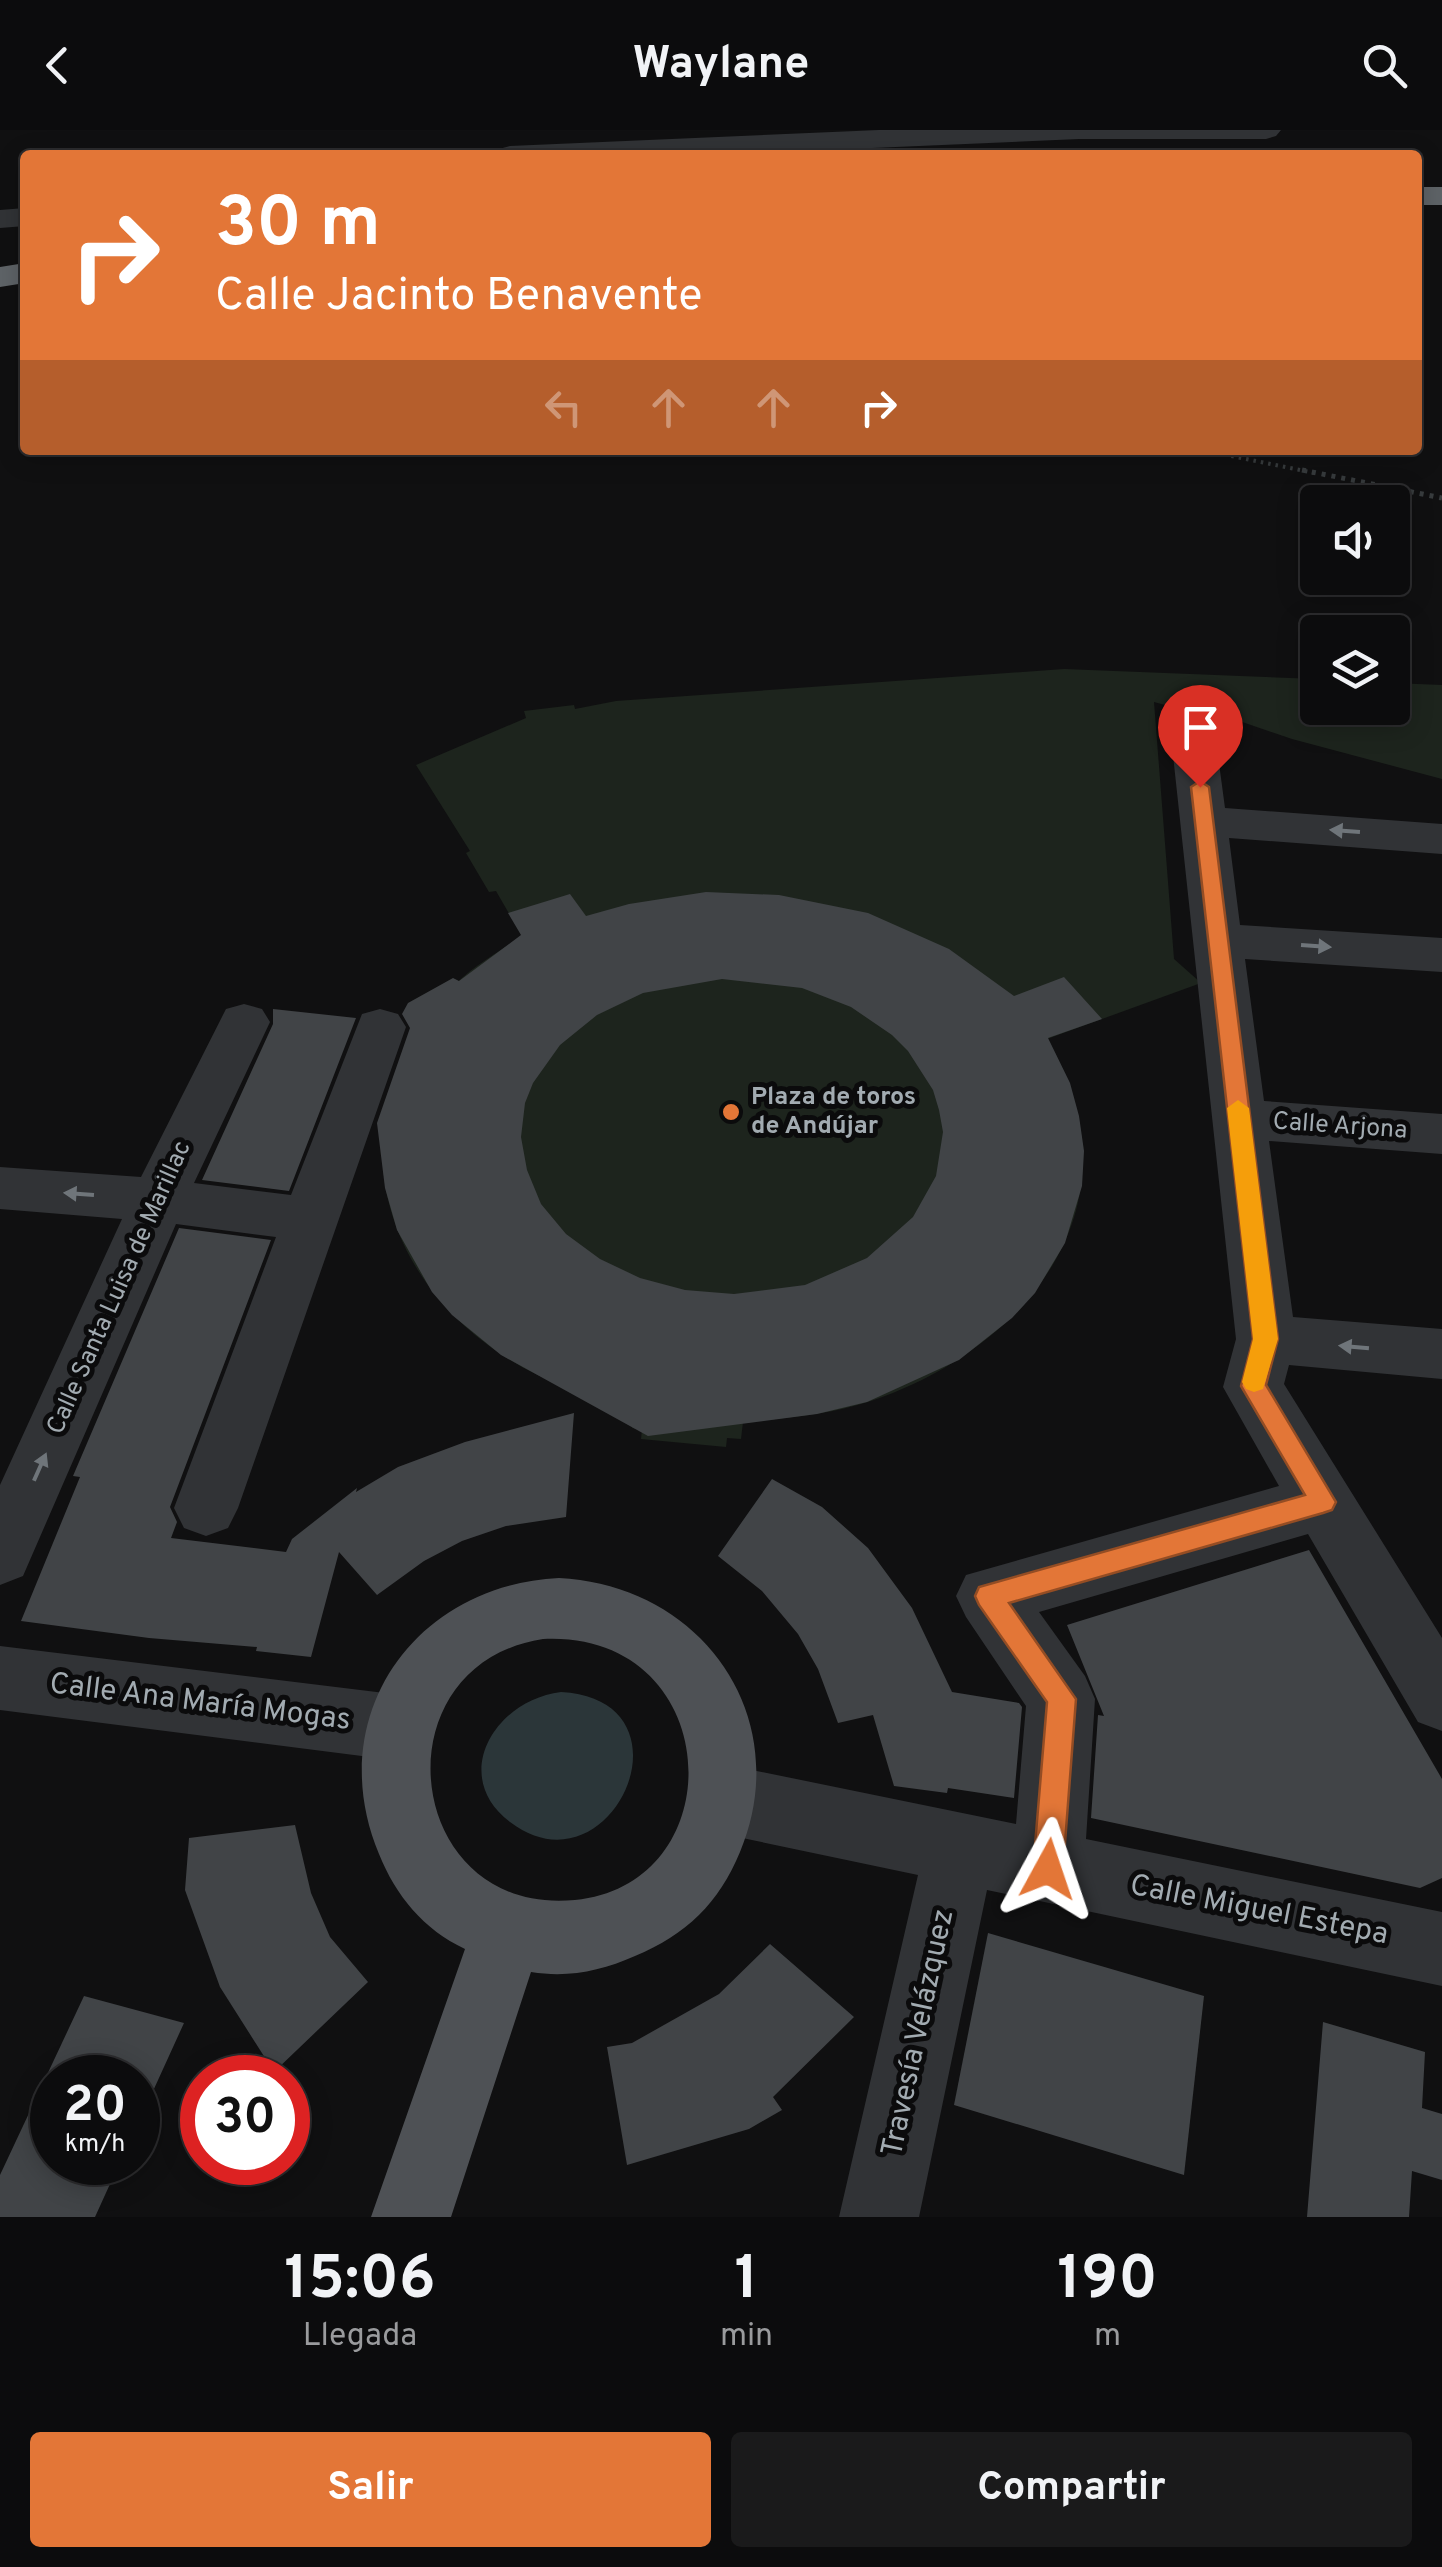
<!DOCTYPE html>
<html lang="es">
<head>
<meta charset="utf-8">
<style>
	:root { --surface:#0c0c0d; --page:#1a1a1b; --text:#f1f3f6; --muted:#9a9b9d; --line:#2c2c2e; --accent:#e37637 }
	body { margin:0; font-family:Overpass,sans-serif; background:var(--page); color:var(--text); height:100vh; display:flex; flex-direction:column; font-size:38px; white-space:nowrap }
	* { box-sizing:border-box; margin:0 }
	p { font-size:32px; color:var(--muted) }
	.icon { flex:none; width:55px; height:55px; fill:none; stroke:currentColor; stroke-width:2; stroke-linecap:round; stroke-linejoin:round }
	.map { position:relative; height:2087px; overflow:hidden }
	.panel { display:flex; flex-direction:column; background:var(--surface); flex:1 }
	.panel>* { flex:none }
	.top-card { position:absolute; left:20px; top:20px; width:1402px; height:305px; border-radius:10px; box-shadow:0 5px 25px #0003,0 0 0 2px var(--line); background:#e37637; color:#fff; overflow:hidden }
	.controls { position:absolute; left:1300px; top:355px; display:grid; gap:20px }
	.controls a { display:grid; place-items:center; width:110px; height:110px; border-radius:10px; background:var(--surface); box-shadow:0 5px 25px #0003,0 0 0 2px var(--line); font-size:50px }
	.speed { position:absolute; left:30px; top:1925px; display:flex; gap:20px; font-size:50px; font-weight:700; text-align:center }
	.speed>* { display:grid; place-content:center; width:130px; height:130px; border-radius:50%; background:var(--surface); box-shadow:0 5px 25px #0003,0 0 0 2px var(--line); line-height:1 }
	.speed small { font-size:25px; font-weight:400 }
	.speed .limit { border:15px solid #d22; background:#fff; color:#111 }
	.pin { position:absolute; display:grid; place-items:center; width:85px; height:85px; color:#fff; margin:-102px -42px; border-radius:50% 50% 50% 0; rotate:-45deg; box-shadow:0 0 10px #0007 }
	.pin .icon { rotate:45deg }
	.me { position:absolute; width:110px; margin:-55px; rotate:5deg; stroke-linejoin:round; filter:drop-shadow(0 0 8px #0008) }
	.turn { display:flex; align-items:center; gap:35px; height:210px; padding:0 30px; font-size:45px }
	.turn .icon { width:130px; height:130px; stroke-width:2.5 }
	.turn b { display:block; font-size:70px; line-height:85px }
	.lanes { display:flex; align-items:center; height:95px; padding:0 30px; background:#0003; justify-content:center; gap:50px; direction:ltr }
	.lanes .off { opacity:.35 }
	.eta { display:flex; justify-content:space-evenly; align-items:center; height:170px; text-align:center }
	.eta b { font-size:60px; font-weight:700; line-height:70px }
	.cta { display:flex; gap:20px; margin-top:auto; padding:20px 30px }
	.cta a { flex:1; height:115px; border-radius:10px; background:var(--accent); color:#fff; font-size:40px; font-weight:700; line-height:115px; text-align:center }
	.cta a+a { background:var(--page); color:var(--text) }
	header { display:flex; justify-content:space-between; align-items:center; height:130px; padding:0 30px; background:var(--surface); font-size:45px; font-weight:700 }
	.map>svg:first-child { display:block }
	.green { fill:#1d241d }
	.water { fill:#2b3639 }
	.building { fill:#414447; fill-rule:evenodd }
	.lines { fill:none; stroke-linecap:round; stroke-linejoin:round }
	.path-far1 { stroke:#373b3d; stroke-width:4; stroke-dasharray:2.5 5; stroke-linecap:butt }
	.path { stroke:#373b3d; stroke-width:5; stroke-dasharray:4 6; stroke-linecap:butt }
	.minor { fill:#313336; fill-rule:evenodd }
	.major { fill:#4e5155; fill-rule:evenodd }
	.highway { fill:#5e6367; fill-rule:evenodd }
	.oneway { fill:#6f757a }
	.route { fill:#e37637; stroke:#944d24; stroke-width:2.5 }
	.slow { fill:#f59e0b }
	.poi-dot { fill:#e37637; stroke:#0b0b0c; stroke-width:4 }
	.labels { text-anchor:middle; dominant-baseline:central; stroke-width:10; stroke-linejoin:round; paint-order:stroke }
	.poi-label { font-size:25px; font-weight:bold; fill:#a2abb1; stroke:#0b0b0c; text-anchor:start }
	.street-label { font-size:25px; fill:#a2abb1; stroke:#0b0b0c }
	.near-street-label { font-size:30px; fill:#a2abb1; stroke:#0b0b0c }
</style>
</head>
<body>
<header><svg class="icon" aria-label="back" viewBox="0 0 24 24"><path d="M15 5l-7 7 7 7"/></svg>Waylane<svg class="icon" aria-label="search" viewBox="0 0 24 24"><circle cx="10" cy="10" r="6"/><path d="M15 15l6 6"/></svg></header>
<div class="map">
<svg width="1442" height="2087" viewBox="0 0 1442 2087">
	<rect width="100%" height="100%" fill="#101011"/>
	<path class="green" d="M1064,539L1317,549L1318,578H1392L1393,553L1442,555V649L1292,609L1222,585L1221,590L1154,572L1174,829L1201,853L1047,909C1144,1072 1030,1217 871,1271C829,1285 786,1288 743,1292L741,1309L727,1308L726,1317L641,1309L642,1300L632,1298L635,1281C588,1266 543,1252 502,1225C371,1138 339,979 449,861C469,838 497,823 522,806L496,761L489,762L466,723L470,721L416,635L526,588L524,581L574,575L575,579L616,571Z"/>
	<path class="water" d="M561,1562C701,1570 611,1769 510,1692C449,1646 495,1570 561,1562Z"/>
	<g class="building">
		<path d="M706,762L779,765L868,783L949,819L1014,866L1064,847L1102,889L1048,908L1070,953L1079,986L1084,1021L1082,1056L1065,1113L1035,1163L1012,1188L959,1230L867,1272L817,1284L648,1306L501,1225L452,1185L432,1162L397,1100L385,1058L377,993L410,898L402,884L408,873L453,848L459,851L521,805L508,783L570,764L586,786L629,774ZM722,849L802,858L851,877L892,905L908,921L933,960L939,980L943,1002L936,1046L913,1087L867,1128L805,1155L734,1164L685,1160L640,1148L600,1129L566,1104L541,1074L527,1040L521,1007L525,973L533,953L560,915L597,885L643,863Z"/>
		<path d="M273,879L356,888L289,1061L202,1050L273,894Z"/>
		<path d="M179,1098L271,1110L170,1377L177,1392L171,1408L286,1422L292,1409L357,1358L356,1362L398,1337L465,1312L574,1283L566,1387L506,1396L462,1411L424,1431L377,1465L339,1422L311,1527L256,1521L257,1517L149,1508L21,1491L80,1347L73,1346Z"/>
		<path d="M772,1349L822,1377L868,1418L912,1478L952,1562L1019,1573L1022,1577L1014,1668L948,1658L947,1663L894,1656L873,1585L838,1593L818,1539L798,1504L762,1461L718,1426Z"/>
		<path d="M1309,1420L1442,1649V1748L1420,1758L1091,1688L1098,1585L1104,1586L1067,1495Z"/>
		<path d="M295,1695L311,1763L330,1807L368,1852L274,1942L220,1857L185,1760L189,1708Z"/>
		<path d="M988,1803L1204,1866L1184,2045L954,1975Z"/>
		<path d="M770,1814L854,1887L773,1967L782,1980L749,1999L627,2035L607,1917L632,1913L719,1864Z"/>
		<path d="M84,1866L184,1893L138,1994V1948H52V2032H120L95,2087H0V2045Z"/>
		<path d="M1323,1892L1425,1922L1422,1978L1442,1984V2050L1412,2041L1409,2087H1307Z"/>
	</g>
	<g class="lines">
		<path class="path-far1" d="M1202,320L1315,343"/>
		<path class="path" d="M1302,340L1442,368"/>
		<g class="minor">
			<path d="M879,0H1281L1276,6L1266,9H1079L711,25H495L499,19L510,16Z"/>
			<path d="M25,78V96L0,98V80Z"/>
			<path d="M1191,575L1206,579L1213,588L1225,678L1442,694V724L1229,708L1240,795L1442,808V842L1245,829L1264,971L1442,984V1024L1269,1011L1293,1187L1442,1199V1249L1289,1235L1284,1254L1442,1508V1601L1418,1592L1308,1404L1039,1482L1085,1546L1095,1569L1086,1709L1442,1782V1856L987,1760L919,2087H839L918,1745L723,1704L698,1694L688,1669L698,1644L723,1634L1016,1694L1026,1576L966,1487L956,1466L966,1445L1279,1356L1223,1257L1236,1209L1169,588L1176,579Z"/>
			<path d="M244,874L262,879L270,892L194,1053L291,1065L362,884L380,879L398,884L406,897L238,1378L228,1398L206,1406L184,1398L174,1378L276,1107L176,1094L23,1446L0,1455V1355L122,1089L0,1079V1037L141,1047L226,879Z"/>
			<path d="M0,1516L401,1565L425,1575L435,1598L425,1621L401,1631L0,1580Z"/>
		</g>
		<path class="major" d="M559,1448C702,1455 796,1587 740,1722C719,1773 686,1805 635,1826C601,1841 568,1848 531,1842L451,2087H371L465,1819C423,1799 396,1766 379,1724C322,1588 413,1455 559,1448ZM543,1509C725,1500 737,1754 575,1770C403,1787 375,1535 543,1509Z"/>
		<g class="highway">
			<rect x="1418" y="57" width="24" height="18"/>
			<path d="M25,133V153L0,157V137Z"/>
		</g>
	</g>
	<defs><path id="oneway-solid" d="M-6-.8H1V-3.2L6.5 0L1 3.2V.8H-6Z" transform="scale(2.5)"/></defs>
	<g class="oneway">
		<use href="#oneway-solid" transform="translate(1345 701) rotate(-176)"/>
		<use href="#oneway-solid" transform="translate(1316 816) rotate(4)"/>
		<use href="#oneway-solid" transform="translate(79 1064) rotate(-176)"/>
		<use href="#oneway-solid" transform="translate(1354 1217) rotate(-175)"/>
		<use href="#oneway-solid" transform="translate(40 1337) rotate(-66)"/>
	</g>
	<path class="route" d="M1200,651L1209,657L1278,1209L1266,1255L1336,1372L1332,1380L1323,1383L1009,1473L1076,1569L1063,1739L1058,1750L1048,1754L1037,1750L1033,1739L1047,1572L979,1475L975,1466L979,1457L1305,1365L1241,1256L1253,1209L1191,657Z"/>
	<path class="slow" d="M1238,970L1249,978L1278,1209L1263,1259L1254,1262L1246,1259L1242,1252L1253,1209L1227,978Z"/>
	<circle class="poi-dot" cx="731" cy="982" r="10"/>
	<g class="labels">
		<g class="poi-label">
			<text x="751" y="968">Plaza de toros<tspan x="751" dy="29">de Andújar</tspan></text>
		</g>
		<g class="street-label">
			<text transform="translate(1340 997) rotate(4)">Calle Arjona</text>
			<text transform="translate(120 1158) rotate(-66)">Calle Santa Luisa de Marillac</text>
		</g>
		<g class="near-street-label">
			<text transform="translate(200 1573) rotate(7)">Calle Ana María Mogas</text>
			<text transform="translate(1259 1781) rotate(11)">Calle Miguel Estepa</text>
			<text transform="translate(919 1903) rotate(-78)">Travesía Velázquez</text>
		</g>
	</g>
</svg>
<div class="controls">
<a><svg class="icon" aria-label="sound" viewBox="0 0 24 24"><path d="M4 9h4l5-4v14l-5-4H4zM17 9q2 3 0 6"/></svg></a>
<a><svg class="icon" aria-label="layers" viewBox="0 0 24 24"><path d="M12 4l9 5-9 5-9-5zM3 14l9 5 9-5"/></svg></a>
</div>
<div class="speed"><div>20<small>km/h</small></div><div class="limit">30</div></div>
<div class="pin" style="left:1200px;top:657px;background:#d93025"><svg class="icon" aria-label="arrive" viewBox="0 0 24 24"><path d="M6 21V4h12l-3 4 3 4H6"/></svg></div>
<svg class="me" style="left:1048px;top:1739px" viewBox="-20 -20 40 40"><path d="M0-17L14 15 0 8-14 15z" fill="#e37637" stroke="#fff" stroke-width="4"/></svg>
<div class="top-card">
<div class="turn"><svg class="icon" aria-label="right" viewBox="0 0 24 24"><path d="M7 20v-9h11M14 6l5 5-5 5"/></svg><div><b>30 m</b>Calle Jacinto Benavente</div></div>
<div class="lanes"><svg class="icon off" aria-label="left" viewBox="0 0 24 24"><path d="M17 20v-9H6M10 6l-5 5 5 5"/></svg><svg class="icon off" aria-label="ahead" viewBox="0 0 24 24"><path d="M12 20V5M6 11l6-6 6 6"/></svg><svg class="icon off" aria-label="ahead" viewBox="0 0 24 24"><path d="M12 20V5M6 11l6-6 6 6"/></svg><svg class="icon" aria-label="right" viewBox="0 0 24 24"><path d="M7 20v-9h11M14 6l5 5-5 5"/></svg></div>
</div>
</div>
<section class="panel">
<div class="eta">
<div><b>15:06</b><p>Llegada</p></div>
<div><b>1</b><p>min</p></div>
<div><b>190</b><p>m</p></div>
</div>
<div class="cta"><a>Salir</a><a>Compartir</a></div>
</section>
</body>
</html>
